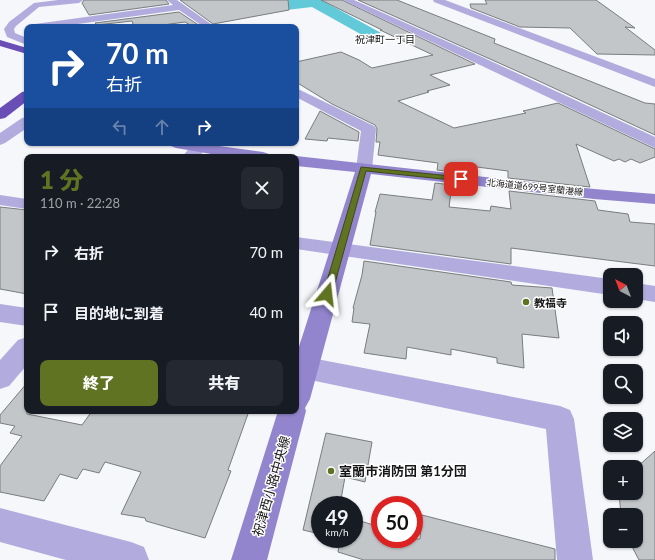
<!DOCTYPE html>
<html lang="ja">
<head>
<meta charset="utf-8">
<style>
	:root { --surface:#171b24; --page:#242831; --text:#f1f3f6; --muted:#9ea1a6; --accent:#5f7322 }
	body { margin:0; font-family:Lato,"Noto Sans JP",sans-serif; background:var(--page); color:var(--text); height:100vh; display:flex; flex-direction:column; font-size:15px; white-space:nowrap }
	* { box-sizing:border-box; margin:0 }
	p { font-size:13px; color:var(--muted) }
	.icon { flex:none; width:22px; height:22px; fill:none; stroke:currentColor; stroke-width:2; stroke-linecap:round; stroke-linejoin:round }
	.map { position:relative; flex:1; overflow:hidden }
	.side { position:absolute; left:24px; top:154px; width:275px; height:260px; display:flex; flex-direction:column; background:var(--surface); border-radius:8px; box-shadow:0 1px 3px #0004 }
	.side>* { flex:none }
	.top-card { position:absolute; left:24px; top:24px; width:275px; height:122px; border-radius:8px; box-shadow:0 1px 3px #0004; background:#1a4fa0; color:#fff; overflow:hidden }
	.needle { width:26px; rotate:318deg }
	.controls { position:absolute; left:603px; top:268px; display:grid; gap:8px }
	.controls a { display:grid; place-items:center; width:40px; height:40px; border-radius:8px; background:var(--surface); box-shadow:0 1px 3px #0004; font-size:20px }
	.speed { position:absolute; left:311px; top:496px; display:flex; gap:8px; font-size:20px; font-weight:700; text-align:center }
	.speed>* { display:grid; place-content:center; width:52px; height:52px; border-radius:50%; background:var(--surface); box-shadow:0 1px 3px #0004; line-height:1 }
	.speed small { font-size:10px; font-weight:400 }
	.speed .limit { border:6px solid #d22; background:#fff; color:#111 }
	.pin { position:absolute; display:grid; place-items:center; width:34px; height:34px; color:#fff; margin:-17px; border-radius:8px; box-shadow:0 2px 6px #0006 }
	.me { position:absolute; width:44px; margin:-22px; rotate:17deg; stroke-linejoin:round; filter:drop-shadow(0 0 3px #0008) }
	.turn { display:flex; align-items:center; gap:14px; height:84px; padding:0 16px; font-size:18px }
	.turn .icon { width:52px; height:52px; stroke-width:2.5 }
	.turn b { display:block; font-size:28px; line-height:34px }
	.lanes { display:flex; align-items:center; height:38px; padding:0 16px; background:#0003; justify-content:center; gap:20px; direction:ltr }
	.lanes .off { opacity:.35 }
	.round { display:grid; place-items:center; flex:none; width:42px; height:42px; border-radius:8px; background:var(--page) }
	.headline { display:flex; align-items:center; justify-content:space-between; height:68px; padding:0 16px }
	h1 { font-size:24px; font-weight:800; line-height:30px; color:var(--accent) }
	.primary-button { display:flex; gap:8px; margin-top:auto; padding:8px 16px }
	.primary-button a { flex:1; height:46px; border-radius:8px; background:var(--accent); color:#fff; font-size:16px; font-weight:800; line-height:46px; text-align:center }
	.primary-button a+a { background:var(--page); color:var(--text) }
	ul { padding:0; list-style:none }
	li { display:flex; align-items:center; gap:12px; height:60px; padding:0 16px }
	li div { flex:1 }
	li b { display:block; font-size:15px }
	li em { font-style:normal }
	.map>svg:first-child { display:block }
	.water { fill:#61c9d7 }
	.building { fill:#c2c6c8; stroke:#797d7f }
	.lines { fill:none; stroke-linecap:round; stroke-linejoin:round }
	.minor { fill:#b2abdd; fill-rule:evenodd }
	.tertiary { fill:#b2abdd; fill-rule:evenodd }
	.secondary { fill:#9285cd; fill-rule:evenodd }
	.motorway { fill:#694eb6; fill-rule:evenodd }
	.route { fill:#5f7322; stroke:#3e4b16 }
	.poi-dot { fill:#5f7322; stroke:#fff; stroke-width:1.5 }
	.labels { text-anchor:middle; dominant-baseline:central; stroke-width:3; stroke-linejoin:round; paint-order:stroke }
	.far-street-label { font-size:9px; fill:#161618; stroke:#fff }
	.far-neighbourhood-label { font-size:10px; fill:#161618; stroke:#fff }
	.poi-label { font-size:11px; font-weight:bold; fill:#161618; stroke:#fff; text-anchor:start }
	.near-poi-label { font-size:13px; font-weight:bold; fill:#161618; stroke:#fff; text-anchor:start }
	.near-street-label { font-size:13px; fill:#161618; stroke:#fff }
</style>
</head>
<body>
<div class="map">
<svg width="655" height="560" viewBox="0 0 655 560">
	<rect width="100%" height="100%" fill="#f5f7fa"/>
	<path class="water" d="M261,0H324L325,2L381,33L364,36L312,7L278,11Z"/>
	<g class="building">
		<path d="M84,0H166L169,4L89,15L82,3Z"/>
		<path d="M180,0H288L289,10L213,24Z"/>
		<path d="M321,0H342L475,64L430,75L450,85L427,91L429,92L398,101L454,128L526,113L523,111L558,103L655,149V157L640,163L631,159L625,162L619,159L614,161L576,144L590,187L508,178V171L469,166V167L455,166L454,172L437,170L438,163L378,155L380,142H376L377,129L375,125L332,104L296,82V62L341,52L359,60L372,68L433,55L380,30H382Z"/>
		<path d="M358,0H397L495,39L494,43L645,103L655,104V135L528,76Z"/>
		<path d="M485,0H596L635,28L625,27L655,50V55L597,54L570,28L520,27L471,8L470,4H487Z"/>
		<path d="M179,12L200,26L194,27L185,22L148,27H134L132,21L97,25L95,23Z"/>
		<path d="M320,111L359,132L358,141L328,138L327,141L305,139Z"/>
		<path d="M435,183L452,185L449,207L490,211L491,206L511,209L509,191L595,201L598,210L628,214L630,222L655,224V266L511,248V264L370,245L376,212H375L380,194L432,200Z"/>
		<path d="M0,207L27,210V294L0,289Z"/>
		<path d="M364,261L511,282L512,285L552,288L559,338L522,334L524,368L497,363V358L451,349V355L407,347L406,359L364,353L370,324L352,322L354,308H353L362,275Z"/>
		<path d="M27,383V414L82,425L92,411H249L228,470L231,471L205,538L146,521L145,518L121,514L141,472L105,462L99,473L83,469L77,479L60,474L44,501L0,492V466L22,436L10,433L15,426L0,423V415Z"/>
		<path d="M326,433L372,442L365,482L345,477L340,505H320V534L303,530Z"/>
		<path d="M655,451V560H639L629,541H636V515H621L619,493H636V468Z"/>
		<path d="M422,515L555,549V560H364L338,552L340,539H354V519L380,527V539H420Z"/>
	</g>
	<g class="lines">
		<g class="minor">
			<path d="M58,0H83L79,3L39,7L16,26L14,29L15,33L27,38V45L7,37L4,29L9,22L34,3Z"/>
			<path d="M167,0H177L215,27H204L179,10L56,27H30L35,24L173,5Z"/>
			<path d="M343,0H354L482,57L655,137V148Z"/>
			<path d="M433,0H445L655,79V87L434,2Z"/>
			<path d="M296,88L374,126L376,129L372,169L370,173L364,174L358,173L356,169L361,131L296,97Z"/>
			<path d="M198,143L204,145L206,148L199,157H182L192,145Z"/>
			<path d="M0,195L27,199V209L0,205Z"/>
			<path d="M296,237L610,279V295L296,249Z"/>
			<path d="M636,283L655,286V302L636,299Z"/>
			<path d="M0,304L27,308V326L0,322Z"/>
			<path d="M27,337V365L9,386L0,389V360L18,340Z"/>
			<path d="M296,355L560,406L570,410L574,419L593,560H557L546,429L296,377Z"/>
			<path d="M0,508L131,542L144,547L149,560H66L0,542Z"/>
		</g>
		<path class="tertiary" d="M27,117V128L5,143L0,145V133L22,118Z"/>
		<g class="secondary">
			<path d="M168,143H197L263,152L269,154L271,157H229L176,148L171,146Z"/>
			<path d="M296,156L594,189L655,194V204L594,199L371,174L310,399L305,408L306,411L267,560H231L278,411H296V356L355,172L296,166V157H293Z"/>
		</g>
		<g class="motorway">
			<path d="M0,40L27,48V54L0,46Z"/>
			<path d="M27,91V101L5,118L0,119V108L22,92Z"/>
		</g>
	</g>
	<path class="route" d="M361,167L461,177L465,179L461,181L366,171L332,294L327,297L323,294Z"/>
	<g class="poi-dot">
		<circle cx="526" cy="302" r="4"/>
		<circle cx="331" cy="471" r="4"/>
	</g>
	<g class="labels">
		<g class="far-street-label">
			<text transform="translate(535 187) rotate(6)">北海道道699号室蘭港線</text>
		</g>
		<g class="far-neighbourhood-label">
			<text x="385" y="39">祝津町一丁目</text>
		</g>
		<g class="poi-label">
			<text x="534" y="302">教福寺</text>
		</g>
		<g class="near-poi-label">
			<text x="339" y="471">室蘭市消防団 第1分団</text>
		</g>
		<g class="near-street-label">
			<text transform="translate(271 486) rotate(-74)">祝津西小路中央線</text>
		</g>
	</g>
</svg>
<div class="controls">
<a><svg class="needle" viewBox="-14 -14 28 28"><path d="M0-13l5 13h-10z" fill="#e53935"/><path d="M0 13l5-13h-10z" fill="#9ea1a6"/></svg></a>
<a><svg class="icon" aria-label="sound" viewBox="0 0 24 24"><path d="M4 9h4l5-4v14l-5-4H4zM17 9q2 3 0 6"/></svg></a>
<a><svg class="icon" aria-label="search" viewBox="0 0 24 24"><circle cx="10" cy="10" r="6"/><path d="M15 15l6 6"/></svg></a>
<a><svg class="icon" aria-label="layers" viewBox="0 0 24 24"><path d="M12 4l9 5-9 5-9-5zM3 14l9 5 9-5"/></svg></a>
<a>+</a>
<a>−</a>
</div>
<div class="speed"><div>49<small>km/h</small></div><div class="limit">50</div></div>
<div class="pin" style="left:461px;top:179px;background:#d93025"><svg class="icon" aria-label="arrive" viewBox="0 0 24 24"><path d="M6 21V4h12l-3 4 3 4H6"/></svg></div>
<svg class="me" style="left:327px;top:294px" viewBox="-20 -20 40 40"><path d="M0-17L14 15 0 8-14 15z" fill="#5f7322" stroke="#fff" stroke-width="4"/></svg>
<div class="top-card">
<div class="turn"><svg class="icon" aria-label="right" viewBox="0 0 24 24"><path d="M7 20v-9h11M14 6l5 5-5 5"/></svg><div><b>70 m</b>右折</div></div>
<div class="lanes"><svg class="icon off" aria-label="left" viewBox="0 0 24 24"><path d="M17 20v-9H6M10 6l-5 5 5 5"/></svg><svg class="icon off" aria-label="ahead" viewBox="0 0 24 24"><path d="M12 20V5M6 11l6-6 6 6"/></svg><svg class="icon" aria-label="right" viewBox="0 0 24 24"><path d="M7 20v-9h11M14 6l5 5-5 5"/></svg></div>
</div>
<section class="side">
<div class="headline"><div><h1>1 分</h1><p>110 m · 22:28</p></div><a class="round"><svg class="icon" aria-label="close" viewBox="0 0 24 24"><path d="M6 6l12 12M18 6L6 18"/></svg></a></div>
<ul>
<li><svg class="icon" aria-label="right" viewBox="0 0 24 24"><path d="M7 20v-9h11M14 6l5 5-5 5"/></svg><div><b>右折</b></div><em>70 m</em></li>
<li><svg class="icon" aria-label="arrive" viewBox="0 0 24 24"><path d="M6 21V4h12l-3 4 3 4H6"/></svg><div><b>目的地に到着</b></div><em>40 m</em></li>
</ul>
<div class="primary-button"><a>終了</a><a>共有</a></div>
</section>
</div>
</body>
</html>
